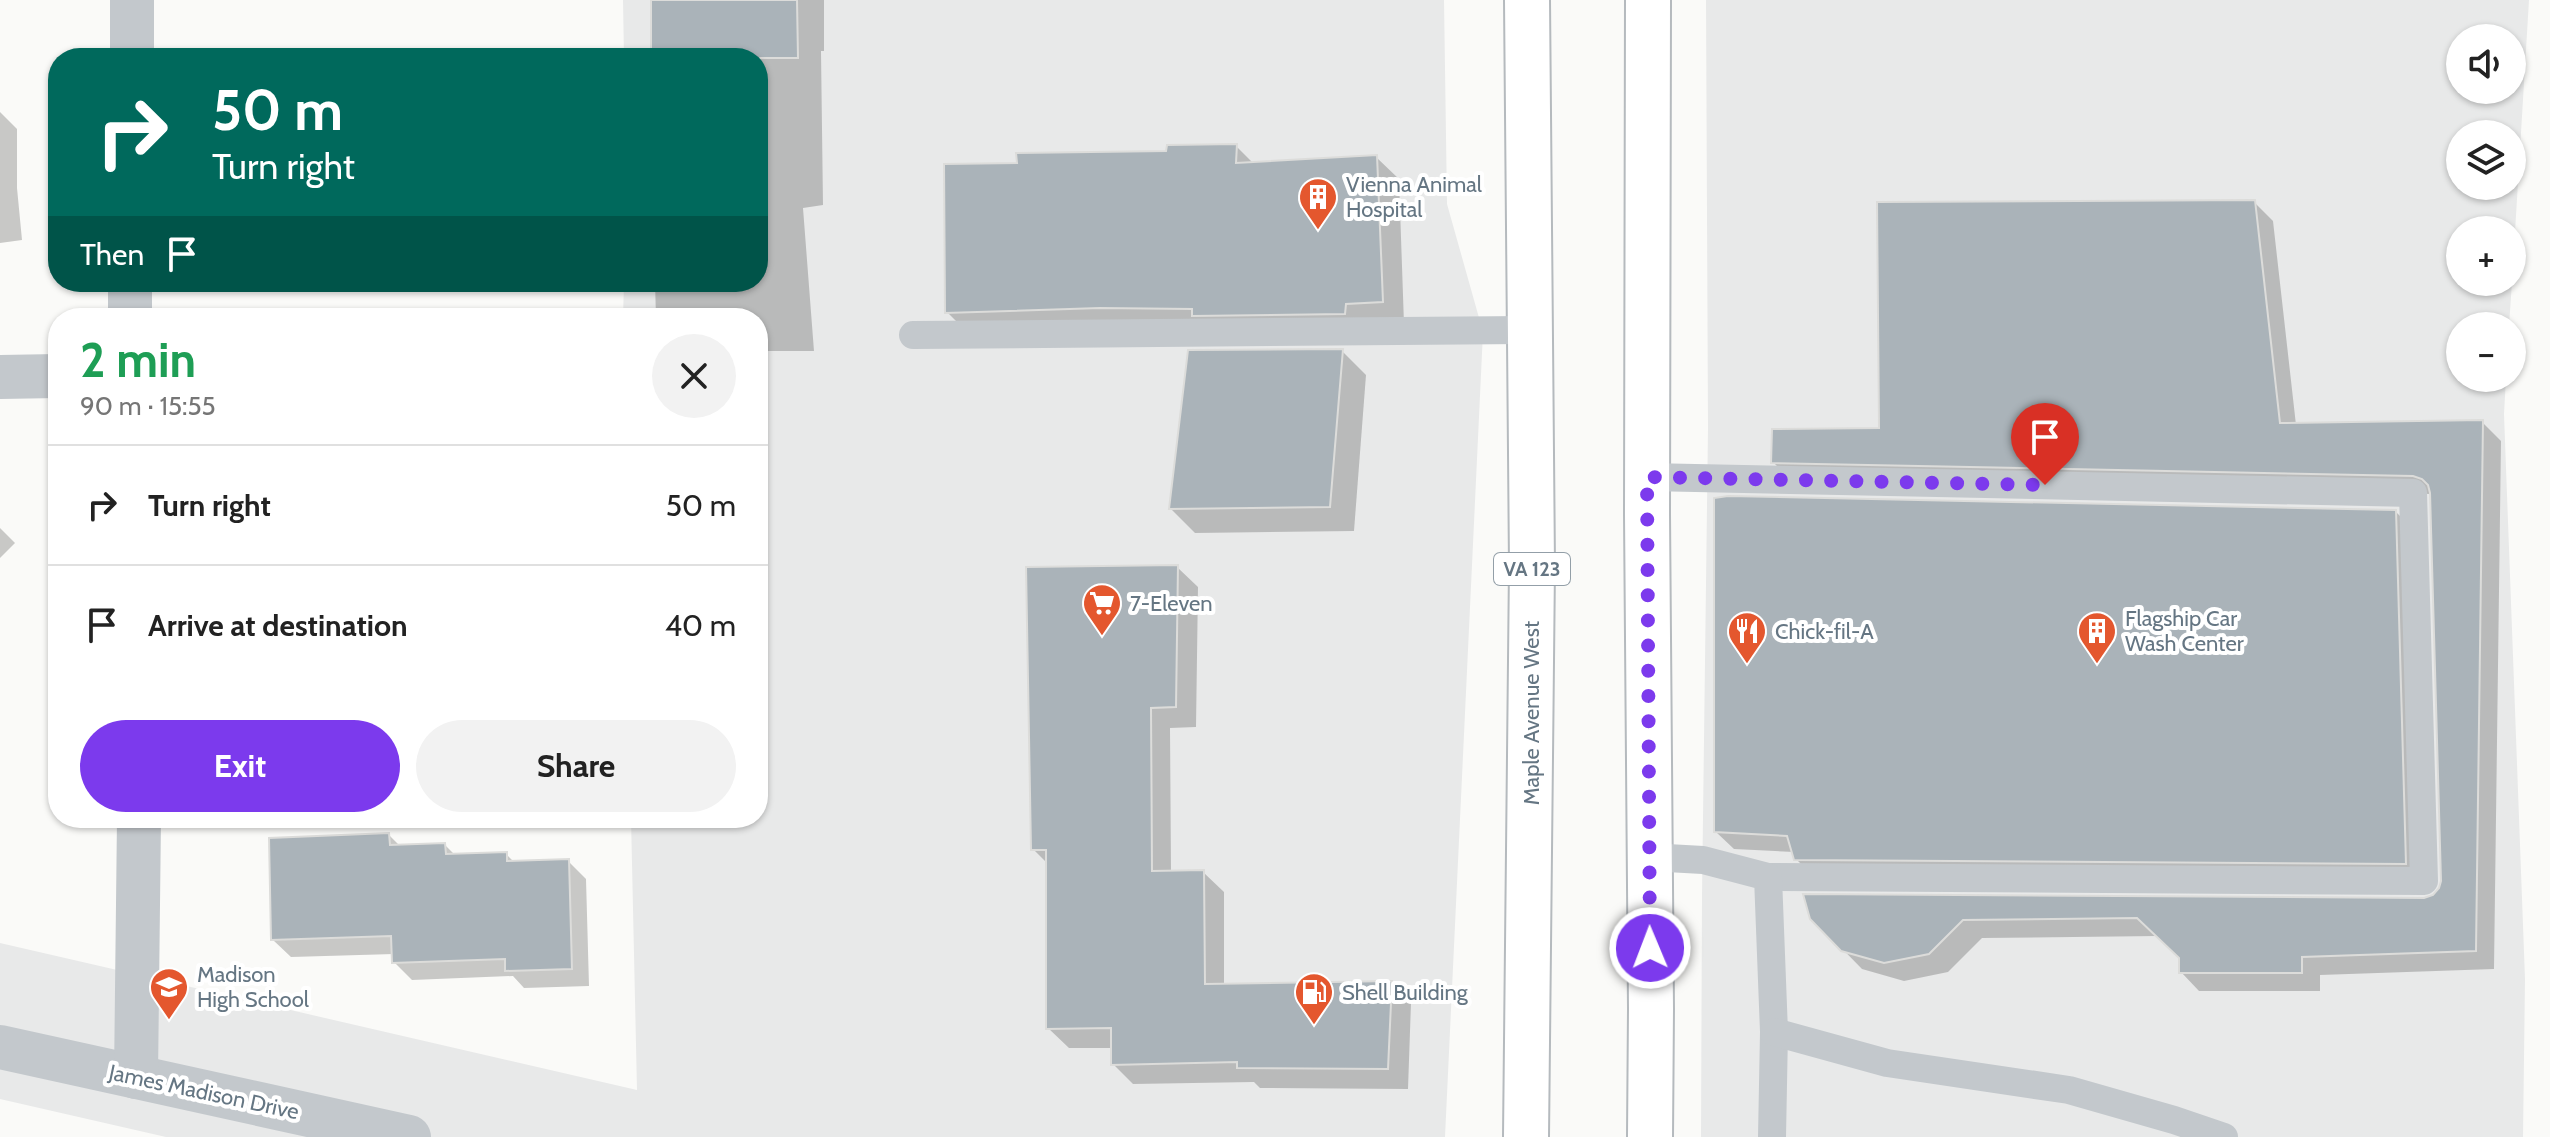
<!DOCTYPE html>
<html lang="en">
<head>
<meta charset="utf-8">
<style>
	:root { --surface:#fff; --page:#f2f2f2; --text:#222; --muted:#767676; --line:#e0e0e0; --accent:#7c3aed }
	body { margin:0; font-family:Cabin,sans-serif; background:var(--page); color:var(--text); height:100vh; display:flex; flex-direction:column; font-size:30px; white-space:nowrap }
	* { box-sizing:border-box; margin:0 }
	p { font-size:26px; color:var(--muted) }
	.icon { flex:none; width:44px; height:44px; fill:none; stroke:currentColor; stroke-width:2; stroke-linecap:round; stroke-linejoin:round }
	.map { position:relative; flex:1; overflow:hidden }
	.panel { position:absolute; left:48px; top:308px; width:720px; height:520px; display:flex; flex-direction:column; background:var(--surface); border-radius:32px; box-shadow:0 2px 6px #0004 }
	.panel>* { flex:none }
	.hud { position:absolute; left:48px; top:48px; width:720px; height:244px; border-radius:32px; box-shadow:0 2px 6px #0004; background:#00695c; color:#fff; overflow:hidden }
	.buttons { position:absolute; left:2446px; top:24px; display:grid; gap:16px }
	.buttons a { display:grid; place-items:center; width:80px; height:80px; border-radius:50%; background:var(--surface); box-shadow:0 2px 6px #0004; font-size:40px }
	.pin { position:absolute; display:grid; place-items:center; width:68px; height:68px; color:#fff; margin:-82px -34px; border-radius:50% 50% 50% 0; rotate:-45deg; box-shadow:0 0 8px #0007 }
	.pin .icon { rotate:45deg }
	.me { position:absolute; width:88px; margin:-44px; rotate:359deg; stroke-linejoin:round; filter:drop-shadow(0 0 6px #0008) }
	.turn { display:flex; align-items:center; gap:28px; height:168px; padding:0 32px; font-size:36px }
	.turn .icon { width:104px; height:104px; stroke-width:2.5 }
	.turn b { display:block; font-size:56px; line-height:68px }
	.then { display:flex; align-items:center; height:76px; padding:0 32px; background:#0003; gap:16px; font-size:30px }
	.round { display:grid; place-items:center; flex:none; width:84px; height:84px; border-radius:42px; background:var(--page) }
	.summary { display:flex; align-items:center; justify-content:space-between; height:136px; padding:0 32px }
	h1 { font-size:48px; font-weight:800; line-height:60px; color:#1e9e55 }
	.cta { display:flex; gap:16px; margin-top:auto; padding:16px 32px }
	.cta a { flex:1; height:92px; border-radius:48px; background:var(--accent); color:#fff; font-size:32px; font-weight:800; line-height:92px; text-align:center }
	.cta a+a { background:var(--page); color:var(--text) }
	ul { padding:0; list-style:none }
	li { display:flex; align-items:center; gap:24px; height:120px; padding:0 32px; border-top:2px solid var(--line) }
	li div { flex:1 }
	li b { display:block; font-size:30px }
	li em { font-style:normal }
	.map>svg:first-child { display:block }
	.built { fill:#e8e9e9; fill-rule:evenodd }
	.shadow { fill:#0003 }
	.building { fill:#aab3b9; stroke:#dcdcda; stroke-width:2 }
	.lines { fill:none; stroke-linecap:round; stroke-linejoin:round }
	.primary-casing { stroke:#b5babe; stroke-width:48 }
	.lane { stroke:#c3c8cc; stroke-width:28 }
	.street { stroke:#c3c8cc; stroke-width:44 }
	.primary { stroke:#fff; stroke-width:44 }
	.route { stroke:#7c3aed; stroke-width:14; stroke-dasharray:0 25.2 }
	.labels { text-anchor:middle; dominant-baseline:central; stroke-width:8; stroke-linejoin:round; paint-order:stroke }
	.shield { fill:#fff; stroke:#939fa8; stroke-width:2 }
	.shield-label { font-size:20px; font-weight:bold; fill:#657683 }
	.poi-label { font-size:22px; fill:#657683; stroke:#fff; text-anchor:start }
	.street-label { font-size:22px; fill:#657683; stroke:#fff }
</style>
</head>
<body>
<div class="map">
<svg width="2550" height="1137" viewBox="0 0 2550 1137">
	<rect width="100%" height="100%" fill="#fafaf8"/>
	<g class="built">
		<path d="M623,0H1444L1447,204L1483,332L1445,1137H166L0,1099V943L637,1090L631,818H758V318H623L624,282H758V58H624Z"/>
		<path d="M1706,0H2529L2512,282V230H2460V282H2512L2509,326H2460V378H2506L2504,414L2525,979L2523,1137H1701L1702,896L1708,428ZM2460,38H2512V90H2460ZM2460,134H2512V186H2460Z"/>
	</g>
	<g class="shadow">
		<path d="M653,0H824V51H821L823,205L803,208L814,351H758V318H656L655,282H758V58H653Z"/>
		<path d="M437,49L446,58H375V50Z"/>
		<path d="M0,112L17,129V188L22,240L0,243Z"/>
		<path d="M1236,146L1254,164L1376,157L1399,179L1404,324L969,334L947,312L1019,165Z"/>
		<path d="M2254,202L2273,221L2296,425L2482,422L2501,441L2494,969L2320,975V991H2199L2181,972V958L2158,936L1982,938L1948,972L1904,981L1862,969L1812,918L2424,900L2434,897L2443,881L2432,494L1792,481L1773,462L1881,430Z"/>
		<path d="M1342,351L1366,375L1354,531L1195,533L1171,509Z"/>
		<path d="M2396,512L2413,529L2423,881L1814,877L1796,859L1794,852L1734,849L1716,832Z"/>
		<path d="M0,528L15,543L0,558Z"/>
		<path d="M1177,567L1198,587L1196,727L1170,728L1171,872H1203L1224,892V986L1391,983L1411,1003L1408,1089L1260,1088L1254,1082L1133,1084L1113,1064V1048H1069L1048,1028V864L1033,849Z"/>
		<path d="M389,835L400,846L445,845L456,856L506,854L515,863L568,861L586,879L589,986L524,988L513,976L412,980L394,962V954L291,957L273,940Z"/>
	</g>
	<g class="building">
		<path d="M651,0H797L798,58H651Z"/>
		<path d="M1237,144L1236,163L1377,155L1383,302L1346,304L1345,314L1192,316V309L1100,308L945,313L944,164L1017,163L1016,153L1166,151L1167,145Z"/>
		<path d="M2255,200L2280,423L2483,420L2476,951L2302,957V973H2179V958L2137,918L1963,920L1929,954L1884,963L1841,951L1810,919L1803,894L2424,898L2433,895L2439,888L2441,881L2430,493L2428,485L2422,479L2413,476L1771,463L1772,429L1879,428L1877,202Z"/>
		<path d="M1343,349L1330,507L1169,509L1188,350Z"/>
		<path d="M1728,496L2396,510L2406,864L1794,860L1787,836L1714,832V498Z"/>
		<path d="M1178,565L1176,707L1151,708L1152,871L1204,870L1205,984L1392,981L1388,1069L1237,1068V1062L1111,1065V1028L1046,1029V850H1031L1026,567Z"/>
		<path d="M389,833L390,845L445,843L446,854L507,852V861L569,859L572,969L505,971V959L392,963L391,936L271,940L269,838Z"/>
	</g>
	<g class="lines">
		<g class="primary-casing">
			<g id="primary">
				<path d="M1648,0L1647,514L1651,1009L1650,1137"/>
				<path d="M1526,1137L1532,566L1527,0"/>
			</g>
		</g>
		<g class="lane">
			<path d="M913,335L1530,330"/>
			<path d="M1647,477L2413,493L2424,881L1768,877"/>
			<path d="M1649,857L1703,860L1768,877L1774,1032L1772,1137"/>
			<path d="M1774,1032L1887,1063L2069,1090L2174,1120L2224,1137"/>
		</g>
		<g class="street">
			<path d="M132,58V0"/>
			<path d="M130,282V318"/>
			<path d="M0,377L58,376"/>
			<path d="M0,1047L409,1137"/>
			<path d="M136,1077L139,818"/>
		</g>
		<use href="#primary" class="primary"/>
	</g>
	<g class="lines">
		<path class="route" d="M1650,948L1647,477L2045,485"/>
	</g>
	<defs>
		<g id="building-pin" transform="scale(2)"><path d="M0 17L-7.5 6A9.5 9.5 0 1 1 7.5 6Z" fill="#e4572e" stroke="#fff"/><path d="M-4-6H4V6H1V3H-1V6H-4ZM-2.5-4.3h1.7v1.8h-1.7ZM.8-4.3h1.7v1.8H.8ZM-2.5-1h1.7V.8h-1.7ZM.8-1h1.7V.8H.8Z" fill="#fff"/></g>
		<g id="supermarket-pin" transform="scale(2)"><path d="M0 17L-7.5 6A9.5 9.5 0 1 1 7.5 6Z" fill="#e4572e" stroke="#fff"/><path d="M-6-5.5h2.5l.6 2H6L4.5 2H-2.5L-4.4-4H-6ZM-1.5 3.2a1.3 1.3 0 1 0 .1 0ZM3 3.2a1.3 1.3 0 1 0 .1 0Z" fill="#fff"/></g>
		<g id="restaurant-pin" transform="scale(2)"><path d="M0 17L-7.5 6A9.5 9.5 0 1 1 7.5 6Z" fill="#e4572e" stroke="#fff"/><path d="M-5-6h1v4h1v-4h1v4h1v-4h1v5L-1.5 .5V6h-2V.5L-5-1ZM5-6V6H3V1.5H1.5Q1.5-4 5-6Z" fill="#fff"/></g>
		<g id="school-pin" transform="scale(2)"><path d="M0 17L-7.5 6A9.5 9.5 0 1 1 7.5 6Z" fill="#e4572e" stroke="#fff"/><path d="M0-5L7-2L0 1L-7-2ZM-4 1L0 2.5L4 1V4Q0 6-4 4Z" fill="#fff"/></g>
		<g id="fuel-pin" transform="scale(2)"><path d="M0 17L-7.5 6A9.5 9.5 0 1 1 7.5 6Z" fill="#e4572e" stroke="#fff"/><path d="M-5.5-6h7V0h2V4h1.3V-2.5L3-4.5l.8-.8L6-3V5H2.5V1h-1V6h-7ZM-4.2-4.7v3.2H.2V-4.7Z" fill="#fff"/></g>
	</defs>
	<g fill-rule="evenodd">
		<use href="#building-pin" x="1318" y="197"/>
		<use href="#supermarket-pin" x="1102" y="603"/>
		<use href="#restaurant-pin" x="1747" y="631"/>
		<use href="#building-pin" x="2097" y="631"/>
		<use href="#school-pin" x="169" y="987"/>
		<use href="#fuel-pin" x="1314" y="992"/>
	</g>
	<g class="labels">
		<rect class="shield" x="1494" y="553" width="76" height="32" rx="6"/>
		<g class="shield-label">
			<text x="1532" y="569">VA 123</text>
		</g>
		<g class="poi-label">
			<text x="1346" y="184">Vienna Animal<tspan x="1346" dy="25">Hospital</tspan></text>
			<text x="1130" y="603">7-Eleven</text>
			<text x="2125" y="618">Flagship Car<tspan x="2125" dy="25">Wash Center</tspan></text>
			<text x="1775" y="631">Chick-fil-A</text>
			<text x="197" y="974">Madison<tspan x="197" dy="25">High School</tspan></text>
			<text x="1342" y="992">Shell Building</text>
		</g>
		<g class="street-label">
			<text transform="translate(1531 713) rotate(-90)">Maple Avenue West</text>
			<text transform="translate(204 1092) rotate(12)">James Madison Drive</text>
		</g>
	</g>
</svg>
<div class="buttons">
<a><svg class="icon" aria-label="sound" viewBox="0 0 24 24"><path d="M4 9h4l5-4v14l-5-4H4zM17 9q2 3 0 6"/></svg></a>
<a><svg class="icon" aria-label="layers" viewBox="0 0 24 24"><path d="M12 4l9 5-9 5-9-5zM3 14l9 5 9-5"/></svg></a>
<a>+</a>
<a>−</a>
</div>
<div class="pin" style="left:2045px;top:485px;background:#d93025"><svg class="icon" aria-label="arrive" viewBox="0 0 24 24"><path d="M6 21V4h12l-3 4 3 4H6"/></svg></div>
<svg class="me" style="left:1650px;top:948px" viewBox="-20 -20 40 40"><circle r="17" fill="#7c3aed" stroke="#fff" stroke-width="3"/><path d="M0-11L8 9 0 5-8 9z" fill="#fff"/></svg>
<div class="hud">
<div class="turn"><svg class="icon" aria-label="right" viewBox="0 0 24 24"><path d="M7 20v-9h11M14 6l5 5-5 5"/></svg><div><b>50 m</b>Turn right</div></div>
<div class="then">Then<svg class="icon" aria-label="arrive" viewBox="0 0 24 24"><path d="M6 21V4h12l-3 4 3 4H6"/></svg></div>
</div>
<section class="panel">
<div class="summary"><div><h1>2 min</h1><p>90 m · 15:55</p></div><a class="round"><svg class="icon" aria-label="close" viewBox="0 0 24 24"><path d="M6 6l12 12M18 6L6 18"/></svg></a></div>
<ul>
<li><svg class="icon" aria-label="right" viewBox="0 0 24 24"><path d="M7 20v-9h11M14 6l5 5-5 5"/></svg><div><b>Turn right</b></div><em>50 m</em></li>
<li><svg class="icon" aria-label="arrive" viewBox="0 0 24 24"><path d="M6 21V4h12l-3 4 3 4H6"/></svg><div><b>Arrive at destination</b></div><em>40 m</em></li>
</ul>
<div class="cta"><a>Exit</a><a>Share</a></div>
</section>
</div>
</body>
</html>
